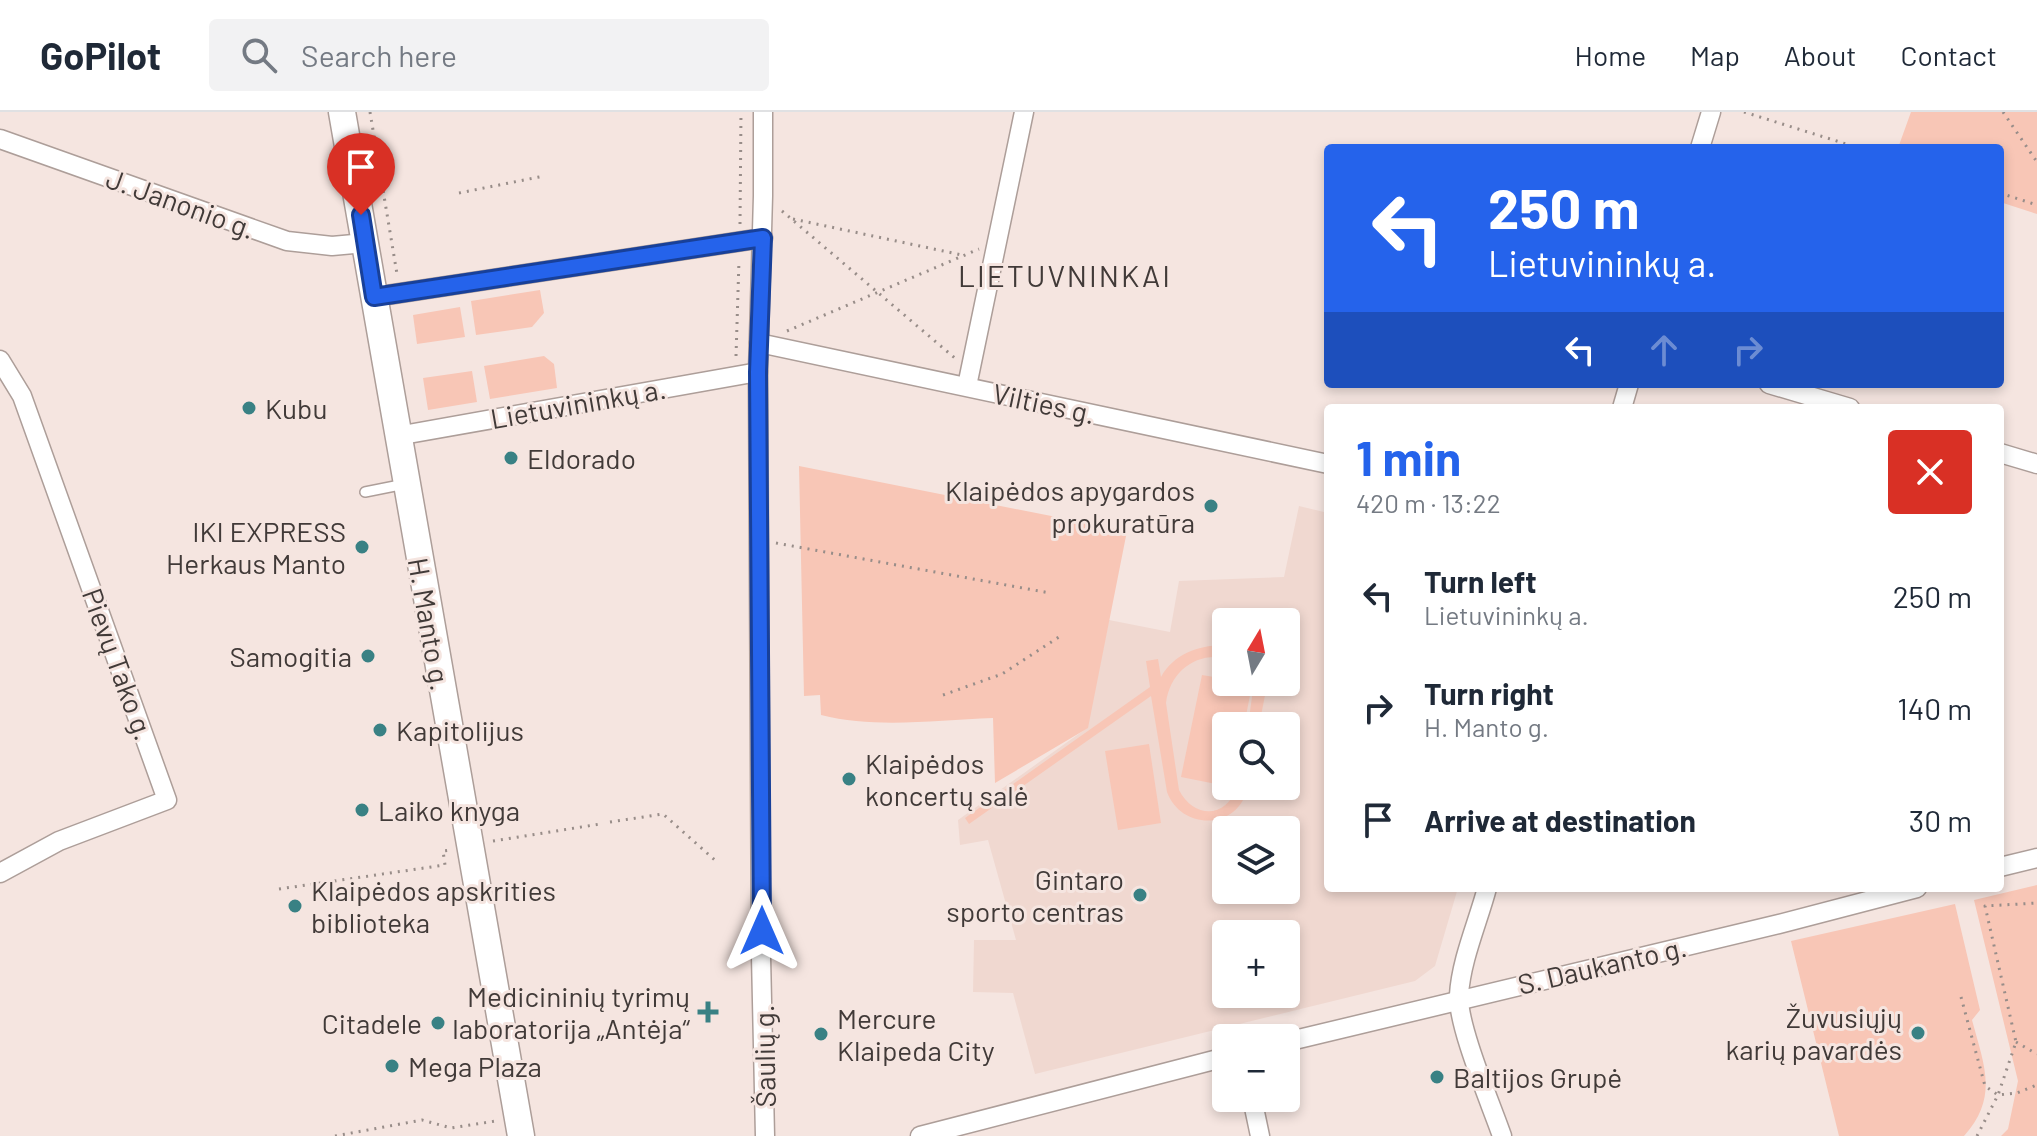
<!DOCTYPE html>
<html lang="en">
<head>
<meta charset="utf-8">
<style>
	:root { --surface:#fff; --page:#f2f2f3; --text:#1f2937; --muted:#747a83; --line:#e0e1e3; --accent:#2563eb }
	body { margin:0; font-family:Barlow,sans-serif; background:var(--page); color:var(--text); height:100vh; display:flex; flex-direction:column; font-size:30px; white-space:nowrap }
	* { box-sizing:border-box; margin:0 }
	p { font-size:26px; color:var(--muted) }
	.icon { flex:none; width:44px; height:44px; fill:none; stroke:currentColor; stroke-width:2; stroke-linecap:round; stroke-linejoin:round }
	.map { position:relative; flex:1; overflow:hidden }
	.panel { position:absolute; left:1324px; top:292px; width:680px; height:488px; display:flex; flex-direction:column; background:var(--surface); border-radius:8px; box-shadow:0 4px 12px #0003 }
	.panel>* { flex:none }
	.guide { position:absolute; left:1324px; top:32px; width:680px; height:244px; border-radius:8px; box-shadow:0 4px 12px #0003; background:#2563eb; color:#fff; overflow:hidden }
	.needle { width:52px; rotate:10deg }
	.tools { position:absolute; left:1212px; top:496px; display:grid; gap:16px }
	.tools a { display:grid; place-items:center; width:88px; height:88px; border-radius:8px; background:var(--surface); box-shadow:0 4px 12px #0003; font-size:40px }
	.pin { position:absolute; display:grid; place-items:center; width:68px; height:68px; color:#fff; margin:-82px -34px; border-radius:50% 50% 50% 0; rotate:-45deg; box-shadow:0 0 8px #0007 }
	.pin .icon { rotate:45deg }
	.me { position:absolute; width:88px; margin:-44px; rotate:0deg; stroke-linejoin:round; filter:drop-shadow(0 0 6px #0008) }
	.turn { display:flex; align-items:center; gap:28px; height:168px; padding:0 32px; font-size:36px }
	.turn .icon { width:104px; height:104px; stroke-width:2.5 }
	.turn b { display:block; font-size:56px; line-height:68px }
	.lanes { display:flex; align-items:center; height:76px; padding:0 32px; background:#0003; justify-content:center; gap:40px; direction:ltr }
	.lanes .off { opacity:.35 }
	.round { display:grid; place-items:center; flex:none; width:84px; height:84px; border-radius:8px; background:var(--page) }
	.headline { display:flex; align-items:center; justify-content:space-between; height:136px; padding:0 32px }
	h1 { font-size:48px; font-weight:700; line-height:60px; color:var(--accent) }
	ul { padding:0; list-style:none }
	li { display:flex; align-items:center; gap:24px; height:112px; padding:0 32px }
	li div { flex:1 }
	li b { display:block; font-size:30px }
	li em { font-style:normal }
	header { display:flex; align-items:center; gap:48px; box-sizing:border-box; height:112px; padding:0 40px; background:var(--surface); border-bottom:2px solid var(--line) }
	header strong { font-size:38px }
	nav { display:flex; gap:44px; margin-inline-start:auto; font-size:28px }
	.search { width:560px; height:72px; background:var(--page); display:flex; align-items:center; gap:20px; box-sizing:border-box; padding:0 28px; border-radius:8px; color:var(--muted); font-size:30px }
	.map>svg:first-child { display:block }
	.built { fill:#f0d8d0; fill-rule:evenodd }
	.green { fill:#f8c6b6 }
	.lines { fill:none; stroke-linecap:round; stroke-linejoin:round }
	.service-casing { stroke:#ad9e99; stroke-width:12 }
	.minor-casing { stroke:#ad9e99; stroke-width:21 }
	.secondary-casing { stroke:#ad9e99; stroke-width:29 }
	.path { stroke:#988d89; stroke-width:3; stroke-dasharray:2 6; stroke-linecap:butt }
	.service { stroke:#fff; stroke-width:9 }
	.minor { stroke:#fff; stroke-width:18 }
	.secondary { stroke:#fff; stroke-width:26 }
	.route-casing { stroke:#184099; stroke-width:20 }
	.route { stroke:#2563eb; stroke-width:14 }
	.poi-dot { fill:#398184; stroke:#f5e5e0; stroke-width:3 }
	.labels { text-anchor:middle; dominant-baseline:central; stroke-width:6; stroke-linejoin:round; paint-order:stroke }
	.street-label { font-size:28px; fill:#413a38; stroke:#f5e5e0 }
	.poi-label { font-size:28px; fill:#413a38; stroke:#f5e5e0; text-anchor:start }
	.neighbourhood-label { font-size:30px; letter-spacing:2px; fill:#413a38; stroke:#f5e5e0 }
</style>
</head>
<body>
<header>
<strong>GoPilot</strong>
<div class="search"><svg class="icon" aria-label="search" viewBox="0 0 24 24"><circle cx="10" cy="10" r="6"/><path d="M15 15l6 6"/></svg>Search here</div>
<nav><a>Home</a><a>Map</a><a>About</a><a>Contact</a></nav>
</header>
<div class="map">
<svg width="2037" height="1024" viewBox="0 0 2037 1024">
	<rect width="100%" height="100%" fill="#f5e5e0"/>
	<path class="built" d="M1299,394L1328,401V776H1458L1435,854L1415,869L1035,962L1013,881L973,880L974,828H1016L988,728L960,733L958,708L1087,616L1109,508L1170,520L1179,469L1284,465ZM1226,510H1286V570H1226ZM1226,614H1286V674H1226ZM1226,718H1286V778H1226ZM1226,822H1286V882H1226Z"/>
	<g class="green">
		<path d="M1911,0H2037V102L2000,90V36H1898Z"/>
		<path d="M540,178L544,201L532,215L476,223L471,189Z"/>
		<path d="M460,195L465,225L417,232L413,203Z"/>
		<path d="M544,244L554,252L557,276L490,287L484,254Z"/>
		<path d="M472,259L477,290L428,298L423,266Z"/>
		<path d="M799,354L1127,419L1088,616L995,671L993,606C936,608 876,617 821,603L820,583L804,584Z"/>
		<path d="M1222,533L1226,534V546C1195,540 1170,560 1166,591L1179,678C1194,707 1227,707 1237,674H1248C1240,718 1182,720 1167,680L1151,584L969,712L965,706L1150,575L1146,549L1158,547L1161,565C1174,542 1197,534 1222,533Z"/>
		<path d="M1202,563L1226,567V570L1252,573L1244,614H1226V674L1181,665Z"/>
		<path d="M1254,570H1266L1267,573L1259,614H1248Z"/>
		<path d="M1149,632L1161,711L1118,718L1105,639Z"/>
		<path d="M2037,773V1024H2001L2008,1017L2018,969L1974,788Z"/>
		<path d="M1955,792L1980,898L1972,908C1984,953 1999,985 1964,1024H1839L1791,829Z"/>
	</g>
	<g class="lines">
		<g class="service-casing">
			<path id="service" d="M365,380L405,372"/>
		</g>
		<g class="minor-casing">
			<g id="minor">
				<path d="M763,0V84L758,260L761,844L765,1024"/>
				<path d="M0,27L287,129L332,134L365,131"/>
				<path d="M1700,36L1711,0"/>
				<path d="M374,185L763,126"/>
				<path d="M759,231L1328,352"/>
				<path d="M0,248L22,284L167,688L59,729L0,761"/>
				<path d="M1769,272L1850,296"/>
				<path d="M967,274L1024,0"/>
				<path d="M1622,296L1629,272"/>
				<path d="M397,324L758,260"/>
				<path d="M2000,341L2037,352"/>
				<path d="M2000,755L2037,746"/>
				<path d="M1487,776C1478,810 1461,848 1459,883C1457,913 1491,992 1502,1024"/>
				<path d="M1286,930L1779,812L1917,776"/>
				<path d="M1252,986L1260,1024"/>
				<path d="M920,1024L1226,945"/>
			</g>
		</g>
		<g class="secondary-casing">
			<path id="secondary" d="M342,0L521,1024"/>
		</g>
		<g class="path">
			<path d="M370,0L397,162"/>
			<path d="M1744,0L1859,36"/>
			<path d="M2003,0L2037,50"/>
			<path d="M459,81L544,64"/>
			<path d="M2000,81L2037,93"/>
			<path d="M782,99L956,247"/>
			<path d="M793,107L962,143"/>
			<path d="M740,112L741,0"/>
			<path d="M787,219L979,137"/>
			<path d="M736,244L739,148"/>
			<path d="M776,431L1050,481"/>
			<path d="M943,583L1002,562L1062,523"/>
			<path d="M610,710L663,702L716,749"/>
			<path d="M493,729L600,712"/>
			<path d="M279,777L445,753L443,739L451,738"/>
			<path d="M1961,885L1985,974L1998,983L2017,981L2037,973"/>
			<path d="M2016,930L2037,942"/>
			<path d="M335,1024L422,1008L451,1016L496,1009"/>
			<path d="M1977,1024L1998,983L2016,930L1985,794L2037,791"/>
		</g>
		<use href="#service" class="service"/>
		<use href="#minor" class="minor"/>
		<use href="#secondary" class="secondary"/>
	</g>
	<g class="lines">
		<g class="route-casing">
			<path id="route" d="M361,103L374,185L763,126L758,260L762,819"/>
		</g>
		<use href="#route" class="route"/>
	</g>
	<g class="poi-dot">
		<circle cx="249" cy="296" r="8"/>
		<circle cx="511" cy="346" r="8"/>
		<circle cx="1211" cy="394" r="8"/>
		<circle cx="362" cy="435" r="8"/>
		<circle cx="368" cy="544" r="8"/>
		<circle cx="380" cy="618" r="8"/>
		<circle cx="849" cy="667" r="8"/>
		<circle cx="362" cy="698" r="8"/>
		<circle cx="1140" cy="783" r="8"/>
		<circle cx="295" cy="794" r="8"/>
		<path d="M704 888h8v8h8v8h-8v8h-8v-8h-8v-8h8z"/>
		<circle cx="438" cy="911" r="8"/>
		<circle cx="1918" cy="921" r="8"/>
		<circle cx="821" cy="922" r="8"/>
		<circle cx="392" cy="954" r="8"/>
		<circle cx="1437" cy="965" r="8"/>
	</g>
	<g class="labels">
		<g class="street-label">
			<text transform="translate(181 91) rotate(20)">J. Janonio g.</text>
			<text transform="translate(578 291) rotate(-10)">Lietuvininkų a.</text>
			<text transform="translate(1044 291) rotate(12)">Vilties g.</text>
			<text transform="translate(430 512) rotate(80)">H. Manto g.</text>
			<text transform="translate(119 552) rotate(70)">Pievų Tako g.</text>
			<text transform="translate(1602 853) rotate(-13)">S. Daukanto g.</text>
			<text transform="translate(764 944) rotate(-91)">Šaulių g.</text>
		</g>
		<g class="poi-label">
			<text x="265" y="296">Kubu</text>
			<text x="527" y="346">Eldorado</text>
			<text x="1195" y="378" text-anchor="end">Klaipėdos apygardos<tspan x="1195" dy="32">prokuratūra</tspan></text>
			<text x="346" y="419" text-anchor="end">IKI EXPRESS<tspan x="346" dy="32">Herkaus Manto</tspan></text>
			<text x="352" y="544" text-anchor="end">Samogitia</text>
			<text x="396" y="618">Kapitolijus</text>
			<text x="865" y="651">Klaipėdos<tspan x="865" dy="32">koncertų salė</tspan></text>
			<text x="378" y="698">Laiko knyga</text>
			<text x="1124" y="767" text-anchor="end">Gintaro<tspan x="1124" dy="32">sporto centras</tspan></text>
			<text x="311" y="778">Klaipėdos apskrities<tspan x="311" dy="32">biblioteka</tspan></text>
			<text x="690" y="884" text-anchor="end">Medicininių tyrimų<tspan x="690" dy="32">laboratorija „Antėja“</tspan></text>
			<text x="1902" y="905" text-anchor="end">Žuvusiųjų<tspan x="1902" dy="32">karių pavardės</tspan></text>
			<text x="837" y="906">Mercure<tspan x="837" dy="32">Klaipeda City</tspan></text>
			<text x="422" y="911" text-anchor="end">Citadele</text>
			<text x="408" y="954">Mega Plaza</text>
			<text x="1453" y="965">Baltijos Grupė</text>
		</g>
		<g class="neighbourhood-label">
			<text x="1065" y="163">LIETUVNINKAI</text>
		</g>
	</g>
</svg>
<div class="tools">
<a><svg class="needle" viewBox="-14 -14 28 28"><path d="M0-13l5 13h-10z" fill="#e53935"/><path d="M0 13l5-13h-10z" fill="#747a83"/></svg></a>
<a><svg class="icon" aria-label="search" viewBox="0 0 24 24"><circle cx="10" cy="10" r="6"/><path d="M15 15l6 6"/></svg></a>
<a><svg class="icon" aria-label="layers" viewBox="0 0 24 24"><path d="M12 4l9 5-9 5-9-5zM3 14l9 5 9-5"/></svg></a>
<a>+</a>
<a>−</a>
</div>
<div class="pin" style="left:361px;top:103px;background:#d93025"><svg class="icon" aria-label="arrive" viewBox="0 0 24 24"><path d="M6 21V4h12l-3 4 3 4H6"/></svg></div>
<svg class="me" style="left:762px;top:819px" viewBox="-20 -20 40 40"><path d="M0-17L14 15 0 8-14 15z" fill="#2563eb" stroke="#fff" stroke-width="4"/></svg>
<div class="guide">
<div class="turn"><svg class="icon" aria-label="left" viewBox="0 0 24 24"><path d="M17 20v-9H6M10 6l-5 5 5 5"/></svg><div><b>250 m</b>Lietuvininkų a.</div></div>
<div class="lanes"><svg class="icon" aria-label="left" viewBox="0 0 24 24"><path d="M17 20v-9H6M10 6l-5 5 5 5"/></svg><svg class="icon off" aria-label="ahead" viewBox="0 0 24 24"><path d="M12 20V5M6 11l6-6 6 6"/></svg><svg class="icon off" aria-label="right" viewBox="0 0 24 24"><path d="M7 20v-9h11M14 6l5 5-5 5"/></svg></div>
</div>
<section class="panel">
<div class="headline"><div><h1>1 min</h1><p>420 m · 13:22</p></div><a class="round" style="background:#d93025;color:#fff"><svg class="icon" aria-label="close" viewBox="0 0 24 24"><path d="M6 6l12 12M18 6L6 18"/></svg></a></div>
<ul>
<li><svg class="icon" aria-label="left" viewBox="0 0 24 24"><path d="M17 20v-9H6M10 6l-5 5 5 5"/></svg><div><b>Turn left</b><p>Lietuvininkų a.</p></div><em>250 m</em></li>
<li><svg class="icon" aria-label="right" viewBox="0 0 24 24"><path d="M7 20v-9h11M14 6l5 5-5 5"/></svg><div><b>Turn right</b><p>H. Manto g.</p></div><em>140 m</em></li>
<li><svg class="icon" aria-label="arrive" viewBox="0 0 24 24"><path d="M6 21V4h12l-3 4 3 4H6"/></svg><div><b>Arrive at destination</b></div><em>30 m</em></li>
</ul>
</section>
</div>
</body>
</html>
